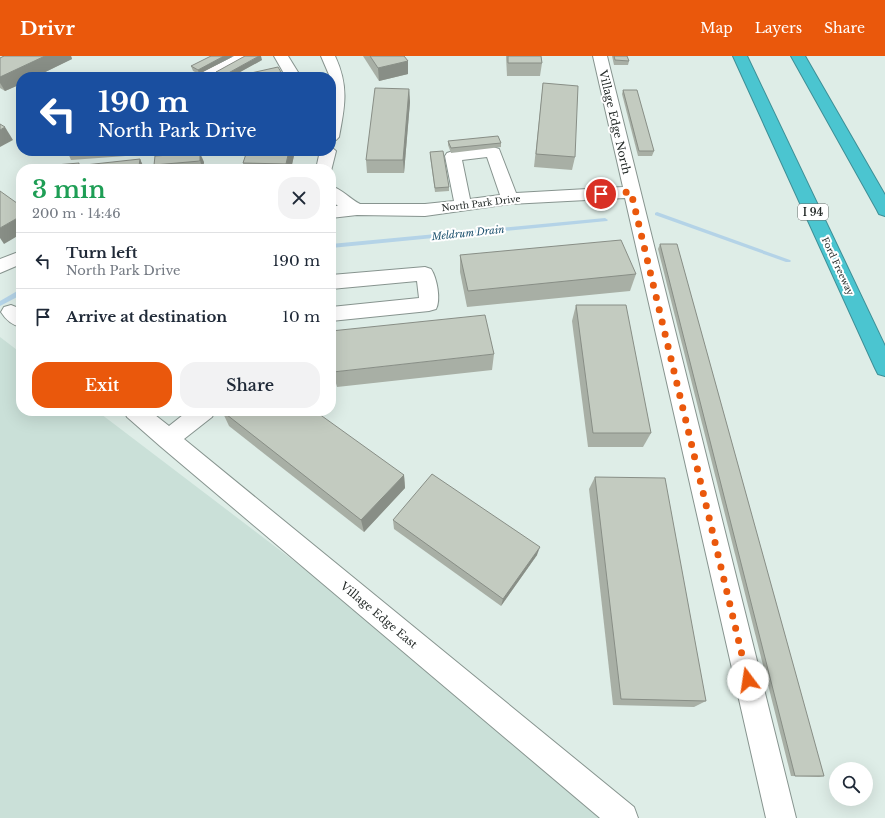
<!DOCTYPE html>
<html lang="en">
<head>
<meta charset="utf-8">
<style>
	:root { --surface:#fff; --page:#f2f2f3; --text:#1f2937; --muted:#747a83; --line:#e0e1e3; --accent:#ea580c }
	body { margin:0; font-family:"Libre Baskerville",serif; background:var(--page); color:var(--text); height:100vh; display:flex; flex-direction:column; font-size:15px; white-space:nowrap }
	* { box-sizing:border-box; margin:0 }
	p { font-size:13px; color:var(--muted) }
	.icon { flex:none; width:22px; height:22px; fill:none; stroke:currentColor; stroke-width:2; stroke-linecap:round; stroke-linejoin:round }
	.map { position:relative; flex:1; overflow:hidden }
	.details { position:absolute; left:16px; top:108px; width:320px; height:252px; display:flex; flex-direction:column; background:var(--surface); border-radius:16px; box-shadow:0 4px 16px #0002 }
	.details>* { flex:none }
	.guide { position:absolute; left:16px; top:16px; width:320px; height:84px; border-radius:16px; box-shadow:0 4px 16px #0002; background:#1a4fa0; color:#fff; overflow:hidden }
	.fabs { position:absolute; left:829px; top:706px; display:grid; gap:8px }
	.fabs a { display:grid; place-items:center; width:44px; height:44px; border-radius:50%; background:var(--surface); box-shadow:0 4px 16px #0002; font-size:20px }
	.pin { position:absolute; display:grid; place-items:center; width:34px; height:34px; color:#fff; margin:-17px; border:2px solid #fff; border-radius:50%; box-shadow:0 1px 4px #0007 }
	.me { position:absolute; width:44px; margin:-22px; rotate:346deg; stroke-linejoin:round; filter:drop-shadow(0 0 3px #0008) }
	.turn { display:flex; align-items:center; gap:14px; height:84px; padding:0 16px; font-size:18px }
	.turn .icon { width:52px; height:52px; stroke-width:2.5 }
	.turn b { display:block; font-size:28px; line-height:34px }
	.round { display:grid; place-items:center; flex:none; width:42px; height:42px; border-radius:16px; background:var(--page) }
	.summary { display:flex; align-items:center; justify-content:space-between; height:68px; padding:0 16px }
	h1 { font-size:24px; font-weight:600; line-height:30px; color:#1e9e55 }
	.primary-button { display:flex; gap:8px; margin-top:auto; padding:8px 16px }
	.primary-button a { flex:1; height:46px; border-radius:16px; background:var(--accent); color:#fff; font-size:16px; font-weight:600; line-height:46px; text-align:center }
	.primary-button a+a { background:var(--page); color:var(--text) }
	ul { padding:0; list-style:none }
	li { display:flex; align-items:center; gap:12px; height:56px; padding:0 16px; border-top:1px solid var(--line) }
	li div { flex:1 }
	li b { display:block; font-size:15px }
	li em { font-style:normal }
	header { display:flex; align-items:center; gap:24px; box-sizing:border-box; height:56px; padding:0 20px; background:var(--accent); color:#fff }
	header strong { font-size:19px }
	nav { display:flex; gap:22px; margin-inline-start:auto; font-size:14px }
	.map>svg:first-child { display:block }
	.built { fill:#cae0d8 }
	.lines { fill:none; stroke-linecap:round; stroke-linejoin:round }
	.stream { fill:#b4d3e7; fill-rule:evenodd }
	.minor-casing { stroke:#87948f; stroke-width:2 }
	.highway-casing { stroke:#3e8f96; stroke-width:2 }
	.minor { fill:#fff; fill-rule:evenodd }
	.highway { fill:#4bc5d0; fill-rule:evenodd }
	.wall { fill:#a8afa5 }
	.shaded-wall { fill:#888e86 }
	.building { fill:#c3cbc0; stroke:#888e86 }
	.route { stroke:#ea580c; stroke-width:7; stroke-dasharray:0 12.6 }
	.labels { text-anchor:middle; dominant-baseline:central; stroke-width:4; stroke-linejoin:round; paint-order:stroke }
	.far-street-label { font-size:9px; fill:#252b29; stroke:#fff }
	.shield { fill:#fff; stroke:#666b69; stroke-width:1 }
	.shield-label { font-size:10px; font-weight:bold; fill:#252b29 }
	.far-water-label { font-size:10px; font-style:italic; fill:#1c516e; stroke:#fff }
	.street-label { font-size:11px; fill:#252b29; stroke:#fff }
</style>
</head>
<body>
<header>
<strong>Drivr</strong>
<nav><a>Map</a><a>Layers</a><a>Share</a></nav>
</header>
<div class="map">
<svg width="885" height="762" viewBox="0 0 885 762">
	<rect width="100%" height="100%" fill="#deede7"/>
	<path class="built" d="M0,281L21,297V355H97L632,762H0Z"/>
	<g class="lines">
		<g class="stream">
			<path d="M657,156L790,204L791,205L790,206H786L655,159V157Z"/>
			<path d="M605,162L608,164L607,165L331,192V188Z"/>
			<path d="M19,234H21V239L0,250V245Z"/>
		</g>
		<g class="minor-casing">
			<g id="minor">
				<path d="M234,0H251L249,3L214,21H196L198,18Z"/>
				<path d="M274,0H288L301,21H286Z"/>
				<path d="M321,0H335C349,30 345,50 339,81L336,84L331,86V21H330Z"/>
				<path d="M593,0H607L796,762H766L625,142L510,148L425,160L357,159L331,162V150H338L331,144V130C342,133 350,143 360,148H425L454,145L445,100L447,97L453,95L493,91L499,93L516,137L623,131ZM487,101L500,139L470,143L462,104Z"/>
				<path d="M331,91L336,95L331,115V113H316L320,95H331Z"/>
				<path d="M21,195V208L0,217V203Z"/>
				<path d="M425,211L431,213C437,222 441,244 436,253L429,255L331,265V251L419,242L417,225L331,233V219Z"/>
				<path d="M11,249L21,253V271C12,269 6,264 1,256L4,251Z"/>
				<path d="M124,355H150L169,370L188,355H215L212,361L184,383L634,751L638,762H600L160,390L127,361Z"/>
			</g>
		</g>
		<g class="highway-casing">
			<g id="highway">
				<path d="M733,0H747L885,290V320L878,318L875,312Z"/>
				<path d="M791,0H805L885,139V160L879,158L877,154Z"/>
			</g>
		</g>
		<use href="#minor" class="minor"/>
		<use href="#highway" class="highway"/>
	</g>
	<g class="wall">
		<path d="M4,0H71L72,3L35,21H21V28L5,35L0,32V2Z"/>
		<path d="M363,0H404L408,5V18L379,25Z"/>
		<path d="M506,0H541L542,7L540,20H507Z"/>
		<path d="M612,0H627L629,5L628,9H614Z"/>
		<path d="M232,1L199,18L193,15L191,10Z"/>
		<path d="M262,4L231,21H217L216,16Z"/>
		<path d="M543,27L575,101L572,114L534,111Z"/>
		<path d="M409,33L410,46L404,117H367L366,104Z"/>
		<path d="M623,34L654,95L652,100H638L622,38Z"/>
		<path d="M448,85L501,87V91L451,97L448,89Z"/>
		<path d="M67,95H194L71,104Z"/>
		<path d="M247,95H295L291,113H245L243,107Z"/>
		<path d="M430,96L449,131V135L435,136L430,100Z"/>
		<path d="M155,100L204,106L203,113H156L154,109Z"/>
		<path d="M140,103L144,113H84Z"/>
		<path d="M660,188L824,720L819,721L791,720L658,193Z"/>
		<path d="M460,199L636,218L630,235L467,251L460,216Z"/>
		<path d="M576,249L651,377L643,391H588L572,265Z"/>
		<path d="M494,298L492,314L337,331L333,316Z"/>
		<path d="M222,355L404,419L405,432L364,476L229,370Z"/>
		<path d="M595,421L706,645L694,651L613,649L589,433Z"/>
		<path d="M393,464L537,499L501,550L394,473Z"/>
	</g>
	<g class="shaded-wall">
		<path d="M45,0H71L72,3L35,21H21V28L5,35L0,27V21Z"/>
		<path d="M224,0H231L232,1L199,18L198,14Z"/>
		<path d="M259,0H261L262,4L231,21H223V20Z"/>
		<path d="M408,5V18L379,25L378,12Z"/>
		<path d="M281,16L282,20L280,21H259Z"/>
		<path d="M409,33L410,46L404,117L403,104Z"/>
		<path d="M5,71L13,84L0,91V74Z"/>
		<path d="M289,95H295L291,113H287L286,108Z"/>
		<path d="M200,97L204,106L203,113L200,105Z"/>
		<path d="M140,103L144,112V113H140L139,110Z"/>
		<path d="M79,107L82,113H77Z"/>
		<path d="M21,160V178L4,188L0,182V172Z"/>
		<path d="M404,419L405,432L364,476L361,464Z"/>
		<path d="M540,491L537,499L501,550L503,543Z"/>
	</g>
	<g class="building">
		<path d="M4,0H45L0,21V2Z"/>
		<path d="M211,0H224L198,14L191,10Z"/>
		<path d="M245,0H259L223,20L216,16Z"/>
		<path d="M370,0H404L408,5L378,12Z"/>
		<path d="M508,0H541L542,7H508Z"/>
		<path d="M614,0H627L629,5L615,4Z"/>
		<path d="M278,11L281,16L259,21H233Z"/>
		<path d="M192,20L193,21H186Z"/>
		<path d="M543,27L578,30L575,101L536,98Z"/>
		<path d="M375,32L409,33L403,104H366Z"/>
		<path d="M623,34H637L654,95H639Z"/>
		<path d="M0,68L5,71L0,74Z"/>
		<path d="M498,80L501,87L451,92L448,85Z"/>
		<path d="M247,95H289L286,108L243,107Z"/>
		<path d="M443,95L449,131L435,132L430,96Z"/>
		<path d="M200,97V105L154,109L155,100Z"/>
		<path d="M140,103L139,110L109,113H84L85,109Z"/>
		<path d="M79,107L77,113H31L32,111Z"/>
		<path d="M0,135L21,150V160L0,172Z"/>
		<path d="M621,184L636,218L468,235L460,199Z"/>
		<path d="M660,188H677L824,720H795Z"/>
		<path d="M576,249H626L651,377H593Z"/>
		<path d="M485,259L494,298L333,316L331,275Z"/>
		<path d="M222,355H315L404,419L361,464Z"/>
		<path d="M432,418L540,491L503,543L393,464Z"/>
		<path d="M595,421L665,422L706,645L621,643Z"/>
	</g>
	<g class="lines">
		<path class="route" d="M601,138L631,136L748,624"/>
	</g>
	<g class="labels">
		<g class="far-street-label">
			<text transform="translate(481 147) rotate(-7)">North Park Drive</text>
			<text transform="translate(838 210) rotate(65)">Ford Freeway</text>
		</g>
		<rect class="shield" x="798" y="148" width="30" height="16" rx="3"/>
		<g class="shield-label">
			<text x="813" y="156">I 94</text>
		</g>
		<g class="far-water-label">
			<text transform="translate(468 177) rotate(-6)">Meldrum Drain</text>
		</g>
		<g class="street-label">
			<text transform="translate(615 66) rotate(77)">Village Edge North</text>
			<text transform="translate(379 559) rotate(40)">Village Edge East</text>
		</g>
	</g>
</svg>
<div class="fabs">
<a><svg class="icon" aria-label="search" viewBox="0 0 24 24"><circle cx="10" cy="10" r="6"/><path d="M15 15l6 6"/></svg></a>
</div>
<div class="pin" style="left:601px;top:138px;background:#d93025"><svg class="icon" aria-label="arrive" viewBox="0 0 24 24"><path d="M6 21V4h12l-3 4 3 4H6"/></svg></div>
<svg class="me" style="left:748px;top:624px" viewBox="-20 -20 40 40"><circle r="19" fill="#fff"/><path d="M0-13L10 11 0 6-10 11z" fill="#ea580c"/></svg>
<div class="guide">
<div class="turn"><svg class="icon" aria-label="left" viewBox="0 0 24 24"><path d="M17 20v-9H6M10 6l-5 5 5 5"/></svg><div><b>190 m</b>North Park Drive</div></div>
</div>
<section class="details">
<div class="summary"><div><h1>3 min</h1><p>200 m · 14:46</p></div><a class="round"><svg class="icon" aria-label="close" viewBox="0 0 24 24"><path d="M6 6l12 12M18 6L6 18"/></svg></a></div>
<ul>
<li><svg class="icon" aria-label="left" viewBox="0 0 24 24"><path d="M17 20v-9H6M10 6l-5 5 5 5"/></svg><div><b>Turn left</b><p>North Park Drive</p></div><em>190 m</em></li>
<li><svg class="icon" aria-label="arrive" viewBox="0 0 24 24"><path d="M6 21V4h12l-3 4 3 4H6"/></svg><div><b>Arrive at destination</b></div><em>10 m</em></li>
</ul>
<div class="primary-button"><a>Exit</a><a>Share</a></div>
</section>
</div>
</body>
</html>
